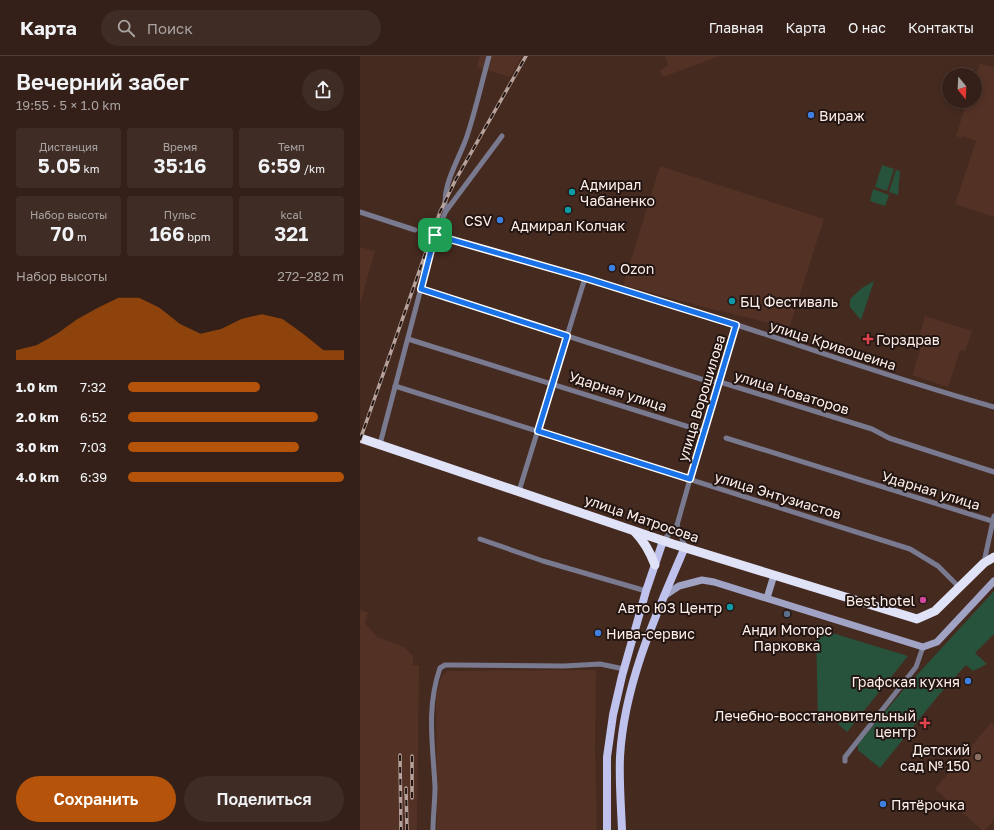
<!DOCTYPE html>
<html lang="ru">
<head>
<meta charset="utf-8">
<style>
  :root { --surface:#342018; --page:#3f2d25; --text:#f1f3f6; --muted:#a9a3a2; --line:#4e3e37; --accent:#b45309 }
  body { margin:0; font-family:"Golos Text",sans-serif; background:var(--page); color:var(--text); height:100vh; display:flex; flex-direction:column; font-size:15px; white-space:nowrap }
  * { box-sizing:border-box; margin:0 }
  p { font-size:13px; color:var(--muted) }
  .icon { flex:none; width:22px; height:22px; fill:none; stroke:currentColor; stroke-width:2; stroke-linecap:round; stroke-linejoin:round }
  .map { position:relative; flex:1; overflow:hidden }
  .panel { display:flex; flex-direction:column; background:var(--surface); width:360px }
  .panel>* { flex:none }
  .needle { width:26px; rotate:162deg }
  .fabs { position:absolute; left:582px; top:12px; display:grid; gap:8px }
  .fabs a { display:grid; place-items:center; width:40px; height:40px; border-radius:50%; background:var(--surface); box-shadow:0 2px 6px #0003,0 0 0 1px var(--line); font-size:20px }
  .pin { position:absolute; display:grid; place-items:center; width:34px; height:34px; color:#fff; margin:-17px; border-radius:8px; box-shadow:0 2px 6px #0006 }
  .round { display:grid; place-items:center; flex:none; width:42px; height:42px; border-radius:21px; background:var(--page) }
  .summary { display:flex; align-items:center; justify-content:space-between; height:68px; padding:0 16px }
  h1 { font-size:22px; font-weight:600; line-height:30px }
  .stats { display:grid; grid-template-columns:repeat(3,1fr); gap:6px; height:68px; padding:4px 16px }
  .stats div { display:grid; align-content:center; border-radius:4px; background:var(--page); text-align:center }
  .stats b { font-size:20px; font-weight:600 }
  .stats small { font-size:11px; font-weight:400 }
  .stats p { font-size:11px }
  .chart { height:112px; padding:8px 16px }
  .chart p { display:flex; justify-content:space-between }
  .chart svg { width:100%; height:72px; margin-top:4px; fill:var(--accent); opacity:.7 }
  .action { display:flex; gap:8px; margin-top:auto; padding:8px 16px }
  .action a { flex:1; height:46px; border-radius:24px; background:var(--accent); color:#fff; font-size:16px; font-weight:600; line-height:46px; text-align:center }
  .action a+a { background:var(--page); color:var(--text) }
  ul { padding:0 16px; list-style:none; font-size:13px }
  li { display:grid; grid-template-columns:64px 48px 1fr; align-items:center; height:30px }
  li i { height:10px; border-radius:5px; background:var(--accent) }
  header { display:flex; align-items:center; gap:24px; box-sizing:border-box; height:56px; padding:0 20px; background:var(--surface); border-bottom:1px solid var(--line) }
  header strong { font-size:19px }
  nav { display:flex; gap:22px; margin-inline-start:auto; font-size:14px }
  .search { width:280px; height:36px; background:var(--page); display:flex; align-items:center; gap:10px; box-sizing:border-box; padding:0 14px; border-radius:22px; color:var(--muted); font-size:15px }
  main { display:flex; flex:1; min-height:0 }
  .map>svg:first-child { display:block }
  .built { fill:#533125 }
  .green { fill:#27523c }
  .lines { fill:none; stroke-linecap:round; stroke-linejoin:round }
  .street { stroke:#797a90; stroke-width:5 }
  .secondary { stroke:#a1a3c5; stroke-width:7 }
  .primary { stroke:#c0c2ee; stroke-width:8 }
  .highway { stroke:#e0e2f7; stroke-width:9 }
  .rail-casing { stroke:#b6a29b; stroke-width:3.5 }
  .rail { stroke:#231612; stroke-width:2; stroke-dasharray:6; stroke-linecap:butt }
  .route-casing { stroke:#fff; stroke-width:8 }
  .route { stroke:#1a73e8; stroke-width:5 }
  .shop-dot { fill:#3f7fe0; stroke:#231612; stroke-width:1.5 }
  .culture-dot { fill:#0f9aa8; stroke:#231612; stroke-width:1.5 }
  .health-dot { fill:#e0444e; stroke:#231612; stroke-width:1.5 }
  .hotel-dot { fill:#d1479c; stroke:#231612; stroke-width:1.5 }
  .service-dot { fill:#5c6f8a; stroke:#231612; stroke-width:1.5 }
  .education-dot { fill:#8d6e63; stroke:#231612; stroke-width:1.5 }
  .labels { text-anchor:middle; dominant-baseline:central; stroke-width:4; stroke-linejoin:round; paint-order:stroke }
  .poi-label { font-size:14px; fill:#fff0eb; stroke:#231612; text-anchor:start }
  .street-label { font-size:14px; fill:#fff0eb; stroke:#231612 }
</style>
</head>
<body>
<header>
<strong>Карта</strong>
<div class="search"><svg class="icon" aria-label="search" viewBox="0 0 24 24"><circle cx="10" cy="10" r="6"/><path d="M15 15l6 6"/></svg>Поиск</div>
<nav><a>Главная</a><a>Карта</a><a>О нас</a><a>Контакты</a></nav>
</header>
<main>
<section class="panel">
<div class="summary"><div><h1>Вечерний забег</h1><p>19:55 · 5 × 1.0 km</p></div><a class="round"><svg class="icon" aria-label="share" viewBox="0 0 24 24"><path d="M12 15V3M7 8l5-5 5 5M5 13v7h14v-7"/></svg></a></div>
<div class="stats">
<div><p>Дистанция</p><b>5.05<small> km</small></b></div>
<div><p>Время</p><b>35:16</b></div>
<div><p>Темп</p><b>6:59<small> /km</small></b></div>
</div>
<div class="stats">
<div><p>Набор высоты</p><b>70<small> m</small></b></div>
<div><p>Пульс</p><b>166<small> bpm</small></b></div>
<div><p>kcal</p><b>321</b></div>
</div>
<div class="chart"><p><span>Набор высоты</span>272–282 m</p>
<svg viewBox="0 0 160 44" preserveAspectRatio="none"><path d="M0 44V38L10 35L20 28L30 19L40 12L50 6L60 6L70 12L80 22L90 28L100 25L110 19L120 16L130 19L140 28L150 38L160 38V44z"/></svg>
</div>
<ul>
<li><b>1.0 km</b>7:32<i style="width:61%"></i></li>
<li><b>2.0 km</b>6:52<i style="width:88%"></i></li>
<li><b>3.0 km</b>7:03<i style="width:79%"></i></li>
<li><b>4.0 km</b>6:39<i style="width:100%"></i></li>
</ul>
<div class="action"><a>Сохранить</a><a>Поделиться</a></div>
</section>
<div class="map">
<svg width="634" height="774" viewBox="0 0 634 774">
  <rect width="100%" height="100%" fill="#452a20"/>
  <!-- built -->
  <g class="built">
    <path d="M120,0h42l-12,21 -33,-10z"/>
    <path d="M305,0h55l-57,21 -3,-6 8,-6z"/>
    <path d="M620,8l14,3v150l-39,-13 21,-63 -14,-5 -1,2 -5,-2 11,-35h8v-24z"/>
    <path d="M300,110l164,53 -35,110 -32,-9 -57,-14 -77,-21z"/>
    <path d="M0,191l15,4 -15,53z"/>
    <path d="M565,260l47,15 -7,20 -5,-1 -12,37 -36,-12 8,-25 -6,-2 2,-6 -5,-2 1,-4 7,2z"/>
    <path d="M0,554l8,2 -3,11 12,14 27,10 9,9v9h6l-2,165h-57z"/>
    <path d="M236,614l-1,78 2,82h-160l-1,-133 5,-19 6,-7z"/>
    <path d="M631,667l3,3v94l-9,10h-3l-47,-41z"/>
  </g>
  <!-- green -->
  <g class="green">
    <path d="M522,109l12,4 -7,22 -12,-4z"/>
    <path d="M536,114l4,1 -2,24 -9,-3z"/>
    <path d="M513,133l16,6 -4,11 -15,-5z"/>
    <path d="M514,225l-13,39 -11,-13v-8l12,-11z"/>
    <path d="M634,535v43l-19,19 12,11 -14,7 -7,-6 -28,31 -58,72 -22,-18v-6l46,-55z"/>
    <path d="M456,572l92,28 -61,76 -12,-11 -17,3z"/>
  </g>
  <g class="lines">
    <!-- street -->
    <g class="street">
      <path d="M86,155c-6,-25 15,-54 22,-78 8,-25 14,-51 21,-77"/>
      <path d="M0,156l55,18"/>
      <path d="M75,179c101,29 203,58 302,90 86,28 170,58 257,82"/>
      <path d="M61,233l286,92 13,1 152,47 17,9 105,34"/>
      <path d="M48,283l297,93"/>
      <path d="M35,330l515,163 28,17 22,22"/>
      <path d="M366,382l266,83"/>
      <path d="M20,388l55,-209 11,-24 56,-75"/>
      <path d="M159,435l66,-213"/>
      <path d="M317,469l8,22"/>
      <path d="M120,483l63,22 103,30"/>
      <path d="M303,485l14,-16 13,-46 46,-154"/>
      <path d="M624,506l10,-46"/>
      <path d="M485,705v-4l71,-90 7,-20"/>
      <path d="M73,774c0,-14 2,-29 2,-43 -2,-41 -9,-79 5,-119l5,-3h9l110,1 36,-2 24,5"/>
    </g>
    <!-- secondary -->
    <g class="secondary">
      <path d="M304,540l15,-10 23,-6 12,2 209,65 14,-5 57,-61"/>
      <path d="M407,542l7,-23"/>
    </g>
    <!-- primary -->
    <g class="primary">
      <path d="M247,774v-73l6,-42 9,-39 24,-85 17,-50"/>
      <path d="M262,774c-1,-24 -3,-49 -2,-73 4,-73 36,-143 65,-210"/>
    </g>
    <!-- highway -->
    <g class="highway">
      <path d="M0,382l313,106 244,75 18,-8 49,-48 10,-6"/>
      <path d="M275,476c10,10 15,20 20,33"/>
    </g>
    <defs>
      <g id="rail">
        <path d="M0,384l80,-228 15,-31 71,-125"/>
        <path d="M40,699l1,75"/>
        <path d="M52,700v42"/>
        <path d="M46,732l1,42"/>
      </g>
    </defs>
    <!-- rail casing -->
    <use href="#rail" class="rail-casing"/>
    <!-- rail -->
    <use href="#rail" class="rail"/>
  </g>
  <g class="lines">
    <defs>
      <path id="route" d="M75,179l150,43 151,47 -46,154 -152,-48 29,-95 -146,-47z"/>
    </defs>
    <!-- route casing -->
    <use href="#route" class="route-casing"/>
    <!-- route -->
    <use href="#route" class="route"/>
  </g>
  <!-- markers -->
  <g class="shop-dot">
    <circle cx="451" cy="59" r="4"/>
    <circle cx="140" cy="164" r="4"/>
    <circle cx="252" cy="212" r="4"/>
    <circle cx="238" cy="577" r="4"/>
    <circle cx="608" cy="625" r="4"/>
    <circle cx="523" cy="748" r="4"/>
  </g>
  <g class="culture-dot">
    <circle cx="212" cy="136" r="4"/>
    <circle cx="208" cy="154" r="4"/>
    <circle cx="372" cy="245" r="4"/>
    <circle cx="370" cy="551" r="4"/>
  </g>
  <g class="health-dot">
    <path d="M506 277h4v4h4v4h-4v4h-4v-4h-4v-4h4z"/>
    <path d="M563 661h4v4h4v4h-4v4h-4v-4h-4v-4h4z"/>
  </g>
  <circle class="hotel-dot" cx="563" cy="544" r="4"/>
  <circle class="service-dot" cx="427" cy="558" r="4"/>
  <circle class="education-dot" cx="618" cy="701" r="4"/>
  <g class="labels">
    <!-- poi labels -->
    <g class="poi-label">
      <text x="459" y="59">Вираж</text>
      <text x="220" y="128">Адмирал<tspan x="220" dy="16">Чабаненко</tspan></text>
      <text x="132" y="164" text-anchor="end">CSV</text>
      <text x="208" y="169" text-anchor="middle">Адмирал Колчак</text>
      <text x="260" y="212">Ozon</text>
      <text x="380" y="245">БЦ Фестиваль</text>
      <text x="516" y="283">Горздрав</text>
      <text x="555" y="544" text-anchor="end">Best hotel</text>
      <text x="362" y="551" text-anchor="end">Авто ЮЗ Центр</text>
      <text x="427" y="573" text-anchor="middle">Анди Моторс<tspan x="427" dy="16">Парковка</tspan></text>
      <text x="246" y="577">Нива-сервис</text>
      <text x="600" y="625" text-anchor="end">Графская кухня</text>
      <text x="556" y="659" text-anchor="end">Лечебно-восстановительный<tspan x="556" dy="16">центр</tspan></text>
      <text x="610" y="693" text-anchor="end">Детский<tspan x="610" dy="16">сад № 150</tspan></text>
      <text x="531" y="748">Пятёрочка</text>
    </g>
    <!-- street labels -->
    <g class="street-label">
      <text transform="translate(473 289) rotate(18)">улица Кривошеина</text>
      <text transform="translate(258 335) rotate(18)">Ударная улица</text>
      <text transform="translate(432 336) rotate(17)">улица Новаторов</text>
      <text transform="translate(341 342) rotate(-73)">улица Ворошилова</text>
      <text transform="translate(571 434) rotate(17)">Ударная улица</text>
      <text transform="translate(418 439) rotate(17)">улица Энтузиастов</text>
      <text transform="translate(282 462) rotate(19)">улица Матросова</text>
    </g>
  </g>
</svg>
<div class="fabs">
<a><svg class="needle" viewBox="-14 -14 28 28"><path d="M0-13l5 13h-10z" fill="#e53935"/><path d="M0 13l5-13h-10z" fill="#a9a3a2"/></svg></a>
</div>
<div class="pin" style="left:75px;top:179px;background:#1e9e55"><svg class="icon" aria-label="arrive" viewBox="0 0 24 24"><path d="M6 21V4h12l-3 4 3 4H6"/></svg></div>
</div>
</main>
</body>
</html>
